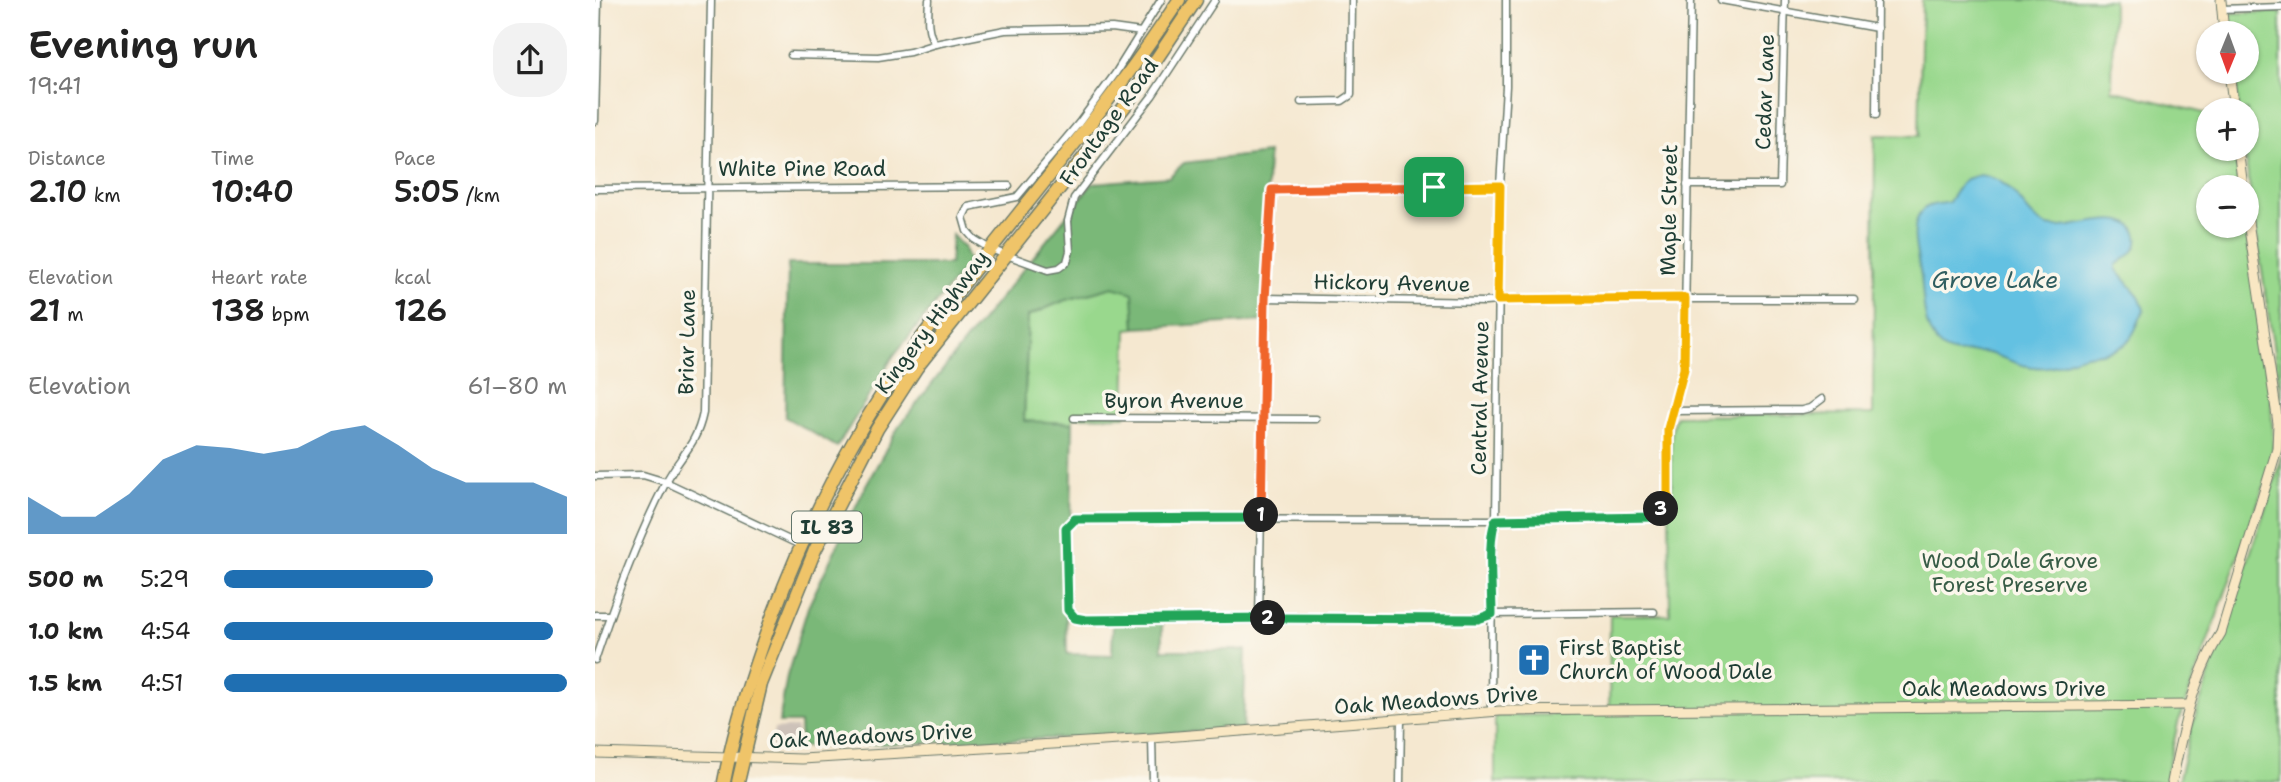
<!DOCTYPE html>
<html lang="en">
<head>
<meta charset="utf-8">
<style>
  :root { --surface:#fff; --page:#f2f2f2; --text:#222; --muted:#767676; --accent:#1f6fb2 }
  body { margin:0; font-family:"Shantell Sans",sans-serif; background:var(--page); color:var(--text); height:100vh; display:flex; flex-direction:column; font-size:26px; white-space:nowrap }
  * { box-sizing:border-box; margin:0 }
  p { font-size:23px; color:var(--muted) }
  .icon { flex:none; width:38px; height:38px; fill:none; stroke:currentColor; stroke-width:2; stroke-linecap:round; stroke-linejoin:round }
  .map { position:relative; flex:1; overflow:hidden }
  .sheet { display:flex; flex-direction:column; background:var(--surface); width:595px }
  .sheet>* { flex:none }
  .needle { width:46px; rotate:181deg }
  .fabs { position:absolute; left:1601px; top:21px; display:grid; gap:14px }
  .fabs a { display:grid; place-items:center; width:63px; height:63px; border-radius:50%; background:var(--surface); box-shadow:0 2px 5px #0004; font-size:35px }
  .pin { position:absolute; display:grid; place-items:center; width:60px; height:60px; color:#fff; margin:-30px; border-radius:14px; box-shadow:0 4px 10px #0006 }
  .km { position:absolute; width:35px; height:35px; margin:-18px; border-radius:50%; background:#222; color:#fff; font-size:19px; line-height:35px; text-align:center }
  .round { display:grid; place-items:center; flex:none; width:74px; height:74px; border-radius:28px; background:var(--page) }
  .summary { display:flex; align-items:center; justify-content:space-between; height:119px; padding:0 28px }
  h1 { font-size:38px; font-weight:600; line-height:52px }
  .stats { display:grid; grid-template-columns:repeat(3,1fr); gap:10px; height:119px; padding:7px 28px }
  .stats div { display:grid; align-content:center }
  .stats b { font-size:30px; font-weight:600 }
  .stats small { font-size:19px; font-weight:400 }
  .stats p { font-size:19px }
  .chart { height:196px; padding:14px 28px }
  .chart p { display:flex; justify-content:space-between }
  .chart svg { width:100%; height:126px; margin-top:7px; fill:var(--accent); opacity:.7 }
  ul { padding:0 28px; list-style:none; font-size:23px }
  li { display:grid; grid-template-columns:112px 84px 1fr; align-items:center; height:52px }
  li i { height:18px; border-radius:9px; background:var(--accent) }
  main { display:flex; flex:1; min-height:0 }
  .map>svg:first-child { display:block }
  .industrial { fill:#cdc2b9 }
  .green { fill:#99d88d; stroke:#5c8a60; stroke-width:2 }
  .forest { fill:#7ab878; stroke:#4c7a56; stroke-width:2 }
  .water { fill:#64c1e2; stroke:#427f8b; stroke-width:2 }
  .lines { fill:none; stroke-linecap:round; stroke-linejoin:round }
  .street-casing { stroke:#6a796b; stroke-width:9 }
  .secondary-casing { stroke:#6a796b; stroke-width:11 }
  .highway-casing { stroke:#6a796b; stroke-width:15 }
  .street { stroke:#fff; stroke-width:6 }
  .secondary { stroke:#f9e7c3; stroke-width:9 }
  .highway { stroke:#efc469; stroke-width:12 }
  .split-1-casing { stroke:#fff; stroke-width:14 }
  .split-2-casing { stroke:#fff; stroke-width:14 }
  .split-3-casing { stroke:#fff; stroke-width:14 }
  .split-4-casing { stroke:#fff; stroke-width:14 }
  .split-1 { stroke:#f0652b; stroke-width:9 }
  .split-2 { stroke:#22a559; stroke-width:9 }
  .split-3 { stroke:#22a559; stroke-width:9 }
  .split-4 { stroke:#f5b400; stroke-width:9 }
  .labels { text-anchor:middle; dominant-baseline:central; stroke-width:7; stroke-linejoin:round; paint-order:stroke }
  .shield { fill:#fbf7ec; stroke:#61756b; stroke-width:2 }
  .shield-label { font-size:19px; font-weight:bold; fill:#1f3d34 }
  .street-label { font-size:21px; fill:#1f3d34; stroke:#fbf7ec }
  .park-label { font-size:21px; fill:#375c46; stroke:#fbf7ec }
  .poi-label { font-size:21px; fill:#1f3d34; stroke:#fbf7ec; text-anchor:start }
  .water-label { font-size:23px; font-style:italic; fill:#305e60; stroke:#fbf7ec }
</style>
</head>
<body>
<main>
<section class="sheet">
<div class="summary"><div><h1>Evening run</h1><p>19:41</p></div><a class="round"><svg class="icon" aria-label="share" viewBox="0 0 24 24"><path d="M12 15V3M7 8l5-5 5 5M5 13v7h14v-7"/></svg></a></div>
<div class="stats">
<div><p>Distance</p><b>2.10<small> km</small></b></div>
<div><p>Time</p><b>10:40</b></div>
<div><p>Pace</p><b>5:05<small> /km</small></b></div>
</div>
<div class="stats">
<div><p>Elevation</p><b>21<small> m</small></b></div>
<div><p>Heart rate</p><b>138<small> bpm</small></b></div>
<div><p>kcal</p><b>126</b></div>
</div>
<div class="chart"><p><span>Elevation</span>61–80 m</p>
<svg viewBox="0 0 160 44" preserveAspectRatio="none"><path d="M0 44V31L10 38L20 38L30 30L40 18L50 13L60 14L70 16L80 14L90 8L100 6L110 13L120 21L130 26L140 26L150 26L160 31V44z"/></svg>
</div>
<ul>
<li><b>500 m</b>5:29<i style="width:61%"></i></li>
<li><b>1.0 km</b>4:54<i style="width:96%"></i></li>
<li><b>1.5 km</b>4:51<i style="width:100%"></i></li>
</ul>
</section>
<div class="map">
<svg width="1686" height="782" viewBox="0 0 1686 782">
  <rect width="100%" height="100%" fill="#fbf7ec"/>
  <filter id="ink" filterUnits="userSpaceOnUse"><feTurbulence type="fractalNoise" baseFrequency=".0143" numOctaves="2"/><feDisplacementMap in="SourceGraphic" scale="14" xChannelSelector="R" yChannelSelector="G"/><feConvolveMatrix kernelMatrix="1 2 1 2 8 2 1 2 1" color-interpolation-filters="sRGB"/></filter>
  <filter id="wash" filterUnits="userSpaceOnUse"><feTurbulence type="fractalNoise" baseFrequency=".00686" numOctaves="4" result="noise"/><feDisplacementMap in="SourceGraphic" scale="28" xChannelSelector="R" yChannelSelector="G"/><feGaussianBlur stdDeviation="1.57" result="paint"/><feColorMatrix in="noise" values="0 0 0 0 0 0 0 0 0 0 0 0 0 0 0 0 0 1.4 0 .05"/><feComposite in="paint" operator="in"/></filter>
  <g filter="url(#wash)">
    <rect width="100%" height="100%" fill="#f5e8d0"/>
    <!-- industrial -->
    <path class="industrial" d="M202,727l1,22 -27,1 3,-21z"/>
    <!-- green -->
    <g class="green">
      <path d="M1327,0h191l-1,90 96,24 1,35h26l5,38h-31v39h37l25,171 2,48 -2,15 -7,26 -86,237 -13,59h-670v-66l114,-2 1,-99h60l-1,-109c8,-29 -4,-62 7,-90l197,-2 2,-279 44,1z"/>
      <path d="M1686,12v387l-37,-250h3v-39h-8l-4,-38h12v-39h-17v-19l4,-1z"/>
      <path d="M518,287l20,5 2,36 -8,1 -2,87 -52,1v6l-49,-1 4,-106 35,-15z"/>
      <path d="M1686,455v327h-103l13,-53 84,-249z"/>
    </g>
    <!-- forest -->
    <g class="forest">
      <path d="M673,153l-5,168 -128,7 -2,-35 -20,-6 -50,14 -35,15 -4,105 49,2 -2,98 -7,7 3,126 45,1 1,-33h49v28h84l-3,79 -150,8 -292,10 -1,-24h-21l8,-47 21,-69 58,-122 32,-57 64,-83 131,-162 76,-6 15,-14z"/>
      <path d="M357,235l12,13 5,14 -75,93 -57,92 -52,-30 3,-153h162z"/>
    </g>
    <!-- water -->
    <path class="water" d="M1385,175c39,5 41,41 68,51 20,7 83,-23 89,10 3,14 -11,22 -21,29v4l23,27 5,14c-6,12 -10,28 -22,36 -10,7 -25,7 -36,9 -18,4 -33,15 -52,12 -16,-1 -30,-10 -46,-14 -16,-4 -32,5 -47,-6 -19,-15 -17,-49 -20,-71 -3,-19 -12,-45 -1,-63 6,-10 20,-8 29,-11l12,-18 5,-5z"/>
  </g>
  <g filter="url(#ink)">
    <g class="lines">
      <defs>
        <g id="street">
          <path d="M334,0c-1,15 -3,31 6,44"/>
          <path d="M566,0l-46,74 -36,49 -62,74 -49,10 -5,10 4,14 7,8 16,10 58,21 11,-2 8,-6 3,-11 -2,-30 6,-23 78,-102 63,-96"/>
          <path d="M1126,0l156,28"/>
          <path d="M1626,9l60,-2"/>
          <path d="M196,55l87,2 32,-5 25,-8 70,-14 107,-2 29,4"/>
          <path d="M706,102l41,-1 9,-6 1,-95"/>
          <path d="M1281,115l1,-115"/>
          <path d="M0,121l3,-121"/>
          <path d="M1092,185h93l5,-185"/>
          <path d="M0,189l414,-3"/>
          <path d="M670,298l220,4 36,-3h333"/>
          <path d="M1077,411l130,-1 8,-2 12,-9"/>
          <path d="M479,418l242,1"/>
          <path d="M0,476l48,-1 23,7 134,63"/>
          <path d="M1059,612l-162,2 -14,5 -392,1 -11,-2 -7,-8 -2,-82 9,-9 421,1 157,-3 15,-15v-73l16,-60 7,-369"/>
          <path d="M0,615h15"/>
          <path d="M664,618l6,-320 7,-108 228,-4"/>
          <path d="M0,660c20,-60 41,-119 70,-176 14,-28 31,-37 38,-71l8,-413"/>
          <path d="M896,711l1,-164 1,-22 3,-5 4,-334 6,-100v-86"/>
          <path d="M557,738l1,44"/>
          <path d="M805,782l1,-62"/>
        </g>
        <g id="secondary">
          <path d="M1626,0l3,33"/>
          <path d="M1634,72l5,38"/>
          <path d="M1643,149l5,38"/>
          <path d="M0,753l207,6 350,-21 348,-27 689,-6"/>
          <path d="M1577,782c10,-50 21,-105 49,-149l56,-184 1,-26 -31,-208"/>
        </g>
        <g id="highway">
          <path d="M129,782c11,-58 29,-112 49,-167 34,-90 75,-174 131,-253 89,-123 192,-235 275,-362"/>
          <path d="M143,782l23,-98 54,-134 62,-121 40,-62 208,-261 71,-106"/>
        </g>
      </defs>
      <!-- street casing -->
      <use href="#street" class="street-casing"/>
      <!-- secondary casing -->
      <use href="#secondary" class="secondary-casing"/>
      <!-- highway casing -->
      <use href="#highway" class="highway-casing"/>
      <!-- street -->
      <use href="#street" class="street"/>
      <!-- secondary -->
      <use href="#secondary" class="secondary"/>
      <!-- highway -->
      <use href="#highway" class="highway"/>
    </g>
  </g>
  <g class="lines" filter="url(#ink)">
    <defs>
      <path id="split-1" d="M666,515l4,-216 7,-109 162,-3"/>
      <path id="split-2" d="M666,515v3l-186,1 -9,9 2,82 7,8 11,2 182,-2"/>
      <path id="split-3" d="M673,618l210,1 14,-5c0,-22 -5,-77 4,-94l157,-3 8,-8"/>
      <path id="split-4" d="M839,187l66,-1 -2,114 187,-2 -1,71 -16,60v73l-7,7"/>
    </defs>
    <!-- split-1 casing -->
    <use href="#split-1" class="split-1-casing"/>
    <!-- split-2 casing -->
    <use href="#split-2" class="split-2-casing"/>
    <!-- split-3 casing -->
    <use href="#split-3" class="split-3-casing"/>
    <!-- split-4 casing -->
    <use href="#split-4" class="split-4-casing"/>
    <!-- split-1 -->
    <use href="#split-1" class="split-1"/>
    <!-- split-2 -->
    <use href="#split-2" class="split-2"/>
    <!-- split-3 -->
    <use href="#split-3" class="split-3"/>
    <!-- split-4 -->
    <use href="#split-4" class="split-4"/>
  </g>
  <!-- icons -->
  <defs>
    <symbol id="church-square" viewBox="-11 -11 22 22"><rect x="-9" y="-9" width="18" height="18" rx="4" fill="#1f6fb2" stroke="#fbf7ec"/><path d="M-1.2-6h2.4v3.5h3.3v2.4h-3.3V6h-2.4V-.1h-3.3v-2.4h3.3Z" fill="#fff"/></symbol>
  </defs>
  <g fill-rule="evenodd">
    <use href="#church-square" x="920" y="641" width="38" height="38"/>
  </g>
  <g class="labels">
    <!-- shield labels -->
    <rect class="shield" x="197" y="511.5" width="70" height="31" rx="5"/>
    <g class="shield-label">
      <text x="232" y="527">IL 83</text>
    </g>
    <!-- street labels -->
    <g class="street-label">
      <text transform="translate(1170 92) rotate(-88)">Cedar Lane</text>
      <text transform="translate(514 122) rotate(-54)">Frontage Road</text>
      <text x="207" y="169">White Pine Road</text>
      <text transform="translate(1074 210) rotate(-89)">Maple Street</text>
      <text transform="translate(797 283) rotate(1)">Hickory Avenue</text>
      <text transform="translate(337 322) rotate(-53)">Kingery Highway</text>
      <text transform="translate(92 342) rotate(-89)">Briar Lane</text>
      <text transform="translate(885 398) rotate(-89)">Central Avenue</text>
      <text x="579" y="401">Byron Avenue</text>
      <text x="1409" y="689">Oak Meadows Drive</text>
      <text transform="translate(841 700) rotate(-4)">Oak Meadows Drive</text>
      <text transform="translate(276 736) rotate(-3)">Oak Meadows Drive</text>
    </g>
    <!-- park labels -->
    <g class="park-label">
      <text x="1415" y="561">Wood Dale Grove<tspan x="1415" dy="24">Forest Preserve</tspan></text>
    </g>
    <!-- poi labels -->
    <g class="poi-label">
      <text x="964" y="648">First Baptist<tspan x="964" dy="24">Church of Wood Dale</tspan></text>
    </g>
    <!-- water labels -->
    <g class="water-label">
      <text x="1400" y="280">Grove Lake</text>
    </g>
  </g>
</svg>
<div class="fabs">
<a><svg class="needle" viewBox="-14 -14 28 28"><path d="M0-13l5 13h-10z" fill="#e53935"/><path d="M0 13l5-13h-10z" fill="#767676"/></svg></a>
<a>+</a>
<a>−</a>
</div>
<div class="pin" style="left:839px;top:187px;background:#1e9e55"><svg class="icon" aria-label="arrive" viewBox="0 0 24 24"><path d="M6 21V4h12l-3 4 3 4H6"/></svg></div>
<b class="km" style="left:666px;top:515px">1</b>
<b class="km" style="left:673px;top:618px">2</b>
<b class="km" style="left:1066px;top:509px">3</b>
</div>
</main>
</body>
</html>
